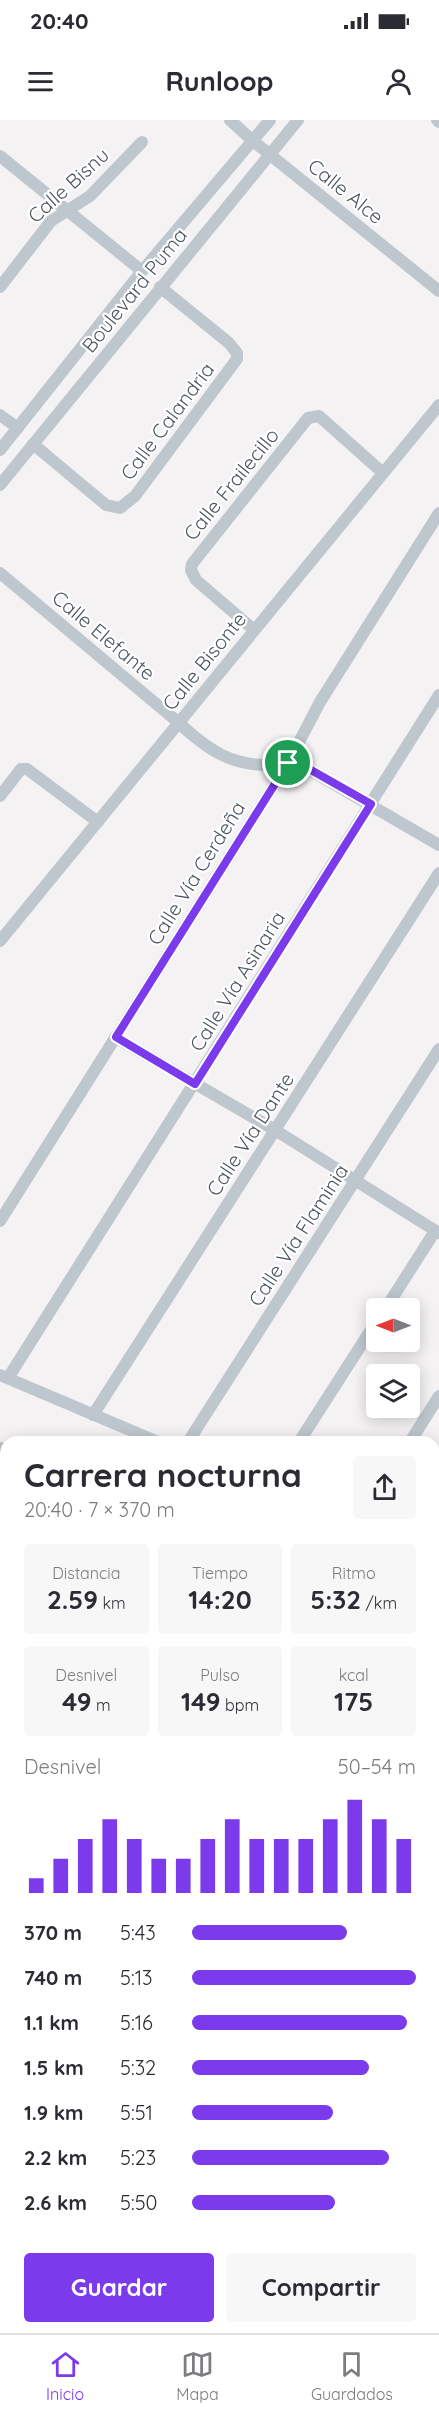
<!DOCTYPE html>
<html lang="es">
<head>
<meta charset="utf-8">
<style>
  :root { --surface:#fff; --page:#f7f7f7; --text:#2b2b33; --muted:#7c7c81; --line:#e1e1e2; --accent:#7c3aed }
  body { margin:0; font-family:Quicksand,sans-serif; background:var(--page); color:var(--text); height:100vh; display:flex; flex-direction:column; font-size:22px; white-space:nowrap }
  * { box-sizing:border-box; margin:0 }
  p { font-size:20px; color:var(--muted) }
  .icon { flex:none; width:33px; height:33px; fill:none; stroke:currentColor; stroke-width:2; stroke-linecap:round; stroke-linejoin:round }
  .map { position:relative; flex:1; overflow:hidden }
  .drawer { position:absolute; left:0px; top:1316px; width:440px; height:898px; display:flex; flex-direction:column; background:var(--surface); border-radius:18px 18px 0 0; box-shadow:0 3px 15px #0003 }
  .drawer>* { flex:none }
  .needle { width:39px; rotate:270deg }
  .tools { position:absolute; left:366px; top:1178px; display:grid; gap:12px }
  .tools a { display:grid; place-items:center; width:54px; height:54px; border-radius:6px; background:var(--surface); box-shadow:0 3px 15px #0003; font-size:30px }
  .pin { position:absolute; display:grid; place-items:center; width:51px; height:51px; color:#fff; margin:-26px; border:3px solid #fff; border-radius:50%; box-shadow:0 2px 6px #0007 }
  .round { display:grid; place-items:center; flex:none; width:63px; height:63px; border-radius:6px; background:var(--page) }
  .headline { display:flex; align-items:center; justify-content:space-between; height:102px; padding:0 24px }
  h1 { font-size:33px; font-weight:700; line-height:45px }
  .stats { display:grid; grid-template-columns:repeat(3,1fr); gap:9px; height:102px; padding:6px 24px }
  .stats div { display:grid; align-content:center; border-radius:6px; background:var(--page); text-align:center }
  .stats b { font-size:26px; font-weight:700 }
  .stats small { font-size:16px; font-weight:400 }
  .stats p { font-size:16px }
  .chart { height:168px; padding:12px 24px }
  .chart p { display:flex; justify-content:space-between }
  .chart svg { width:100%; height:108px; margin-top:6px; stroke:var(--accent); stroke-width:6 }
  .cta { display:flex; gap:12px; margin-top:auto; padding:12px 24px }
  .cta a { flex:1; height:69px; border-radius:6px; background:var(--accent); color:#fff; font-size:24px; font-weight:700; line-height:69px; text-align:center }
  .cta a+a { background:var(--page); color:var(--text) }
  ul { padding:0 24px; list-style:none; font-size:20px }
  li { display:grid; grid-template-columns:96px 72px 1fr; align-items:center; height:45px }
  li i { height:15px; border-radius:8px; background:var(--accent) }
  .status { display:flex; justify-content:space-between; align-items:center; height:42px; padding:0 30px; background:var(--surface); direction:ltr }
  .status svg { height:16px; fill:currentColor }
  header { display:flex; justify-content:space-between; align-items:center; height:78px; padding:0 24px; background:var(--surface); font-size:27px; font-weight:700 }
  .dock { display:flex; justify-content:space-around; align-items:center; height:84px; border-top:2px solid var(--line); background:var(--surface); font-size:16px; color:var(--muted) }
  .dock a { display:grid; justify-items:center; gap:3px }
  .dock .selected { color:var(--accent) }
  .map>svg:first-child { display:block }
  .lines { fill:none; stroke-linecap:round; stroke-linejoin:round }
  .lane { stroke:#bfc7ce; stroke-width:6 }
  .street { stroke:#bfc7ce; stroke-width:12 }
  .secondary { stroke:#c1cbd4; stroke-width:18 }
  .route-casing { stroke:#fff; stroke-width:12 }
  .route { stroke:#7c3aed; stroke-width:8 }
  .labels { text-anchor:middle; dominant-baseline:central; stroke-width:4.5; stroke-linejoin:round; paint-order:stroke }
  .street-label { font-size:20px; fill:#4b565f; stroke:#fff }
</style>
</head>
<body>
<div class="status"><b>20:40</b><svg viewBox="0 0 49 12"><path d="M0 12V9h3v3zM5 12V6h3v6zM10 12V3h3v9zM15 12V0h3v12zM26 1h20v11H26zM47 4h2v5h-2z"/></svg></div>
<header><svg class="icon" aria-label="menu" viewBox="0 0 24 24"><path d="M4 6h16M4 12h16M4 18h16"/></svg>Runloop<svg class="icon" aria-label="person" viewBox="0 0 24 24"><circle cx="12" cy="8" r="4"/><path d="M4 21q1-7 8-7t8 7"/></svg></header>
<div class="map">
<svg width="439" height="2213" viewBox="0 0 439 2213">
  <rect width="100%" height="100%" fill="#f4f2f2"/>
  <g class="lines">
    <!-- lane -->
    <g class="lane">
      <path d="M434,1557l5,-1"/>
      <path d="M0,1672l6,-11"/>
      <path d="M0,1713l6,5"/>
      <path d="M434,1856l5,1"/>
      <path d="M434,1963l5,-1"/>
    </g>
    <!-- street -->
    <g class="street">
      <path d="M230,0l23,21 186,150"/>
      <path d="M437,0l2,2"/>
      <path d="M0,36l142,115"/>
      <path d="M0,167l51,-66 39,-25 52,-54"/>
      <path d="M0,295l18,13"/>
      <path d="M33,324l73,61 14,3 15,-12 102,-137v-6l-8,-10 -69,-56"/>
      <path d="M0,330l142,-179 128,-151"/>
      <path d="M0,365l298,-365"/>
      <path d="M0,453l179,150c29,27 52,43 93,42 11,0 19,-1 29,0l138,80"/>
      <path d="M254,510l-58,-50 -5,-10 1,-6 116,-146 11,-2 64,57"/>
      <path d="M0,676l21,-27h6l71,53"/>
      <path d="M0,821l439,-536"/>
      <path d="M115,917l160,93 164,103"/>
      <path d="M0,1101l288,-458 32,-61 119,-189"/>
      <path d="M386,1188l49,-77"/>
      <path d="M0,1255l158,67"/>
      <path d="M8,1258l431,-683"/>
      <path d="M93,1295l346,-542"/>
      <path d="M188,1322l251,-393"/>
      <path d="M299,1322l77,-120"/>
      <path d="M410,1322l29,-46"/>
      <path d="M0,1328l6,7"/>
      <path d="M0,1425l6,-8"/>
      <path d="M434,1440l5,2"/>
      <path d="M117,2208l1,5"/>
      <path d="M215,2208v5"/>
      <path d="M312,2208v5"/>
    </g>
    <!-- secondary -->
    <g class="secondary">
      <path d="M0,2005h6"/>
      <path d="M434,2008h5"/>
      <path d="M0,2037h6"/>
      <path d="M434,2041h5"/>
      <path d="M0,2069h6"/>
      <path d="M434,2071h5"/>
      <path d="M8,2208v5"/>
      <path d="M426,2208v5"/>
    </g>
  </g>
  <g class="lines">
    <defs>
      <path id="route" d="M288,643l23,7 60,34 -176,280 -79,-47z"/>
    </defs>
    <!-- route casing -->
    <use href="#route" class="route-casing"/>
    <!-- route -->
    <use href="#route" class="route"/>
  </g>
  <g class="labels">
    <!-- street labels -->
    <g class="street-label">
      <text transform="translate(68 65) rotate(-42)">Calle Bisnu</text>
      <text transform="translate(346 71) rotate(39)">Calle Alce</text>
      <text transform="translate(134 170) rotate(-51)">Boulevard Puma</text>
      <text transform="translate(167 301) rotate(-53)">Calle Calandria</text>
      <text transform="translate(231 364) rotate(-51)">Calle Frailecillo</text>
      <text transform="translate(104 515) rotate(40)">Calle Elefante</text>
      <text transform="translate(204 541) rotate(-51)">Calle Bisonte</text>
      <text transform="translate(196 753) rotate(-58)">Calle Vía Cerdeña</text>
      <text transform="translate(237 861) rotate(-58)">Calle Vía Asinaria</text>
      <text transform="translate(250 1014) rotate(-57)">Calle Vía Dante</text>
      <text transform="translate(298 1115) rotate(-57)">Calle Vía Flaminia</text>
    </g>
  </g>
</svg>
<div class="tools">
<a><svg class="needle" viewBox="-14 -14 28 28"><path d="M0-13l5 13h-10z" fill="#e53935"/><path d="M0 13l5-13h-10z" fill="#7c7c81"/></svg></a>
<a><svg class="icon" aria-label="layers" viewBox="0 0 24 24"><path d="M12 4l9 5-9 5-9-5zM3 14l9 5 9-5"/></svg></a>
</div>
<div class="pin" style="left:288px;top:643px;background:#1e9e55"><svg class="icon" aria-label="arrive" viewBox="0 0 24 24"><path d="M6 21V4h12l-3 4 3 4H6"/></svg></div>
<section class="drawer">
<div class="headline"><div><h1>Carrera nocturna</h1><p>20:40 · 7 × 370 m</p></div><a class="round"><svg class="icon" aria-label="share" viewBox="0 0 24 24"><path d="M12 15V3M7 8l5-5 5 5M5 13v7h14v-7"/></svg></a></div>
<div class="stats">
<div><p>Distancia</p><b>2.59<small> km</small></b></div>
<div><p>Tiempo</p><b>14:20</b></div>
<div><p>Ritmo</p><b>5:32<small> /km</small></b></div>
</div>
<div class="stats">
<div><p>Desnivel</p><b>49<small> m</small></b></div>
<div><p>Pulso</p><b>149<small> bpm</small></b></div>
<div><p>kcal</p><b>175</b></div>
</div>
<div class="chart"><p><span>Desnivel</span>50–54 m</p>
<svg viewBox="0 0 160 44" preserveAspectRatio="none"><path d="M5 44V38M15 44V30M25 44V22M35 44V14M45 44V22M55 44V30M65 44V30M75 44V22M85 44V14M95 44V22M105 44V22M115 44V22M125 44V14M135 44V6M145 44V14M155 44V22"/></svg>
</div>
<ul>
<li><b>370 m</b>5:43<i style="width:69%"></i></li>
<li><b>740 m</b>5:13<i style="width:100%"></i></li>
<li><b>1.1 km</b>5:16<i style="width:96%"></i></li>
<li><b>1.5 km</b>5:32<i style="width:79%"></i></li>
<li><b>1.9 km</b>5:51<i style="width:63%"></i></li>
<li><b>2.2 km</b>5:23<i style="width:88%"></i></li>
<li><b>2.6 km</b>5:50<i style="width:64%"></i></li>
</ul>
<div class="cta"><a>Guardar</a><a>Compartir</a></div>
</section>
</div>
<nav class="dock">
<a class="selected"><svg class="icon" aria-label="home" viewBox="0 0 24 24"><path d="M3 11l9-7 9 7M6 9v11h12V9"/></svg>Inicio</a>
<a><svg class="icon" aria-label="map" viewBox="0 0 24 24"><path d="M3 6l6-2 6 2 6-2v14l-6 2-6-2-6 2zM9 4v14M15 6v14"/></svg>Mapa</a>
<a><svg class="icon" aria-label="saved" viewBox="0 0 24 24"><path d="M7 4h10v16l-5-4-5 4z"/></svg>Guardados</a>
</nav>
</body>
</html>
